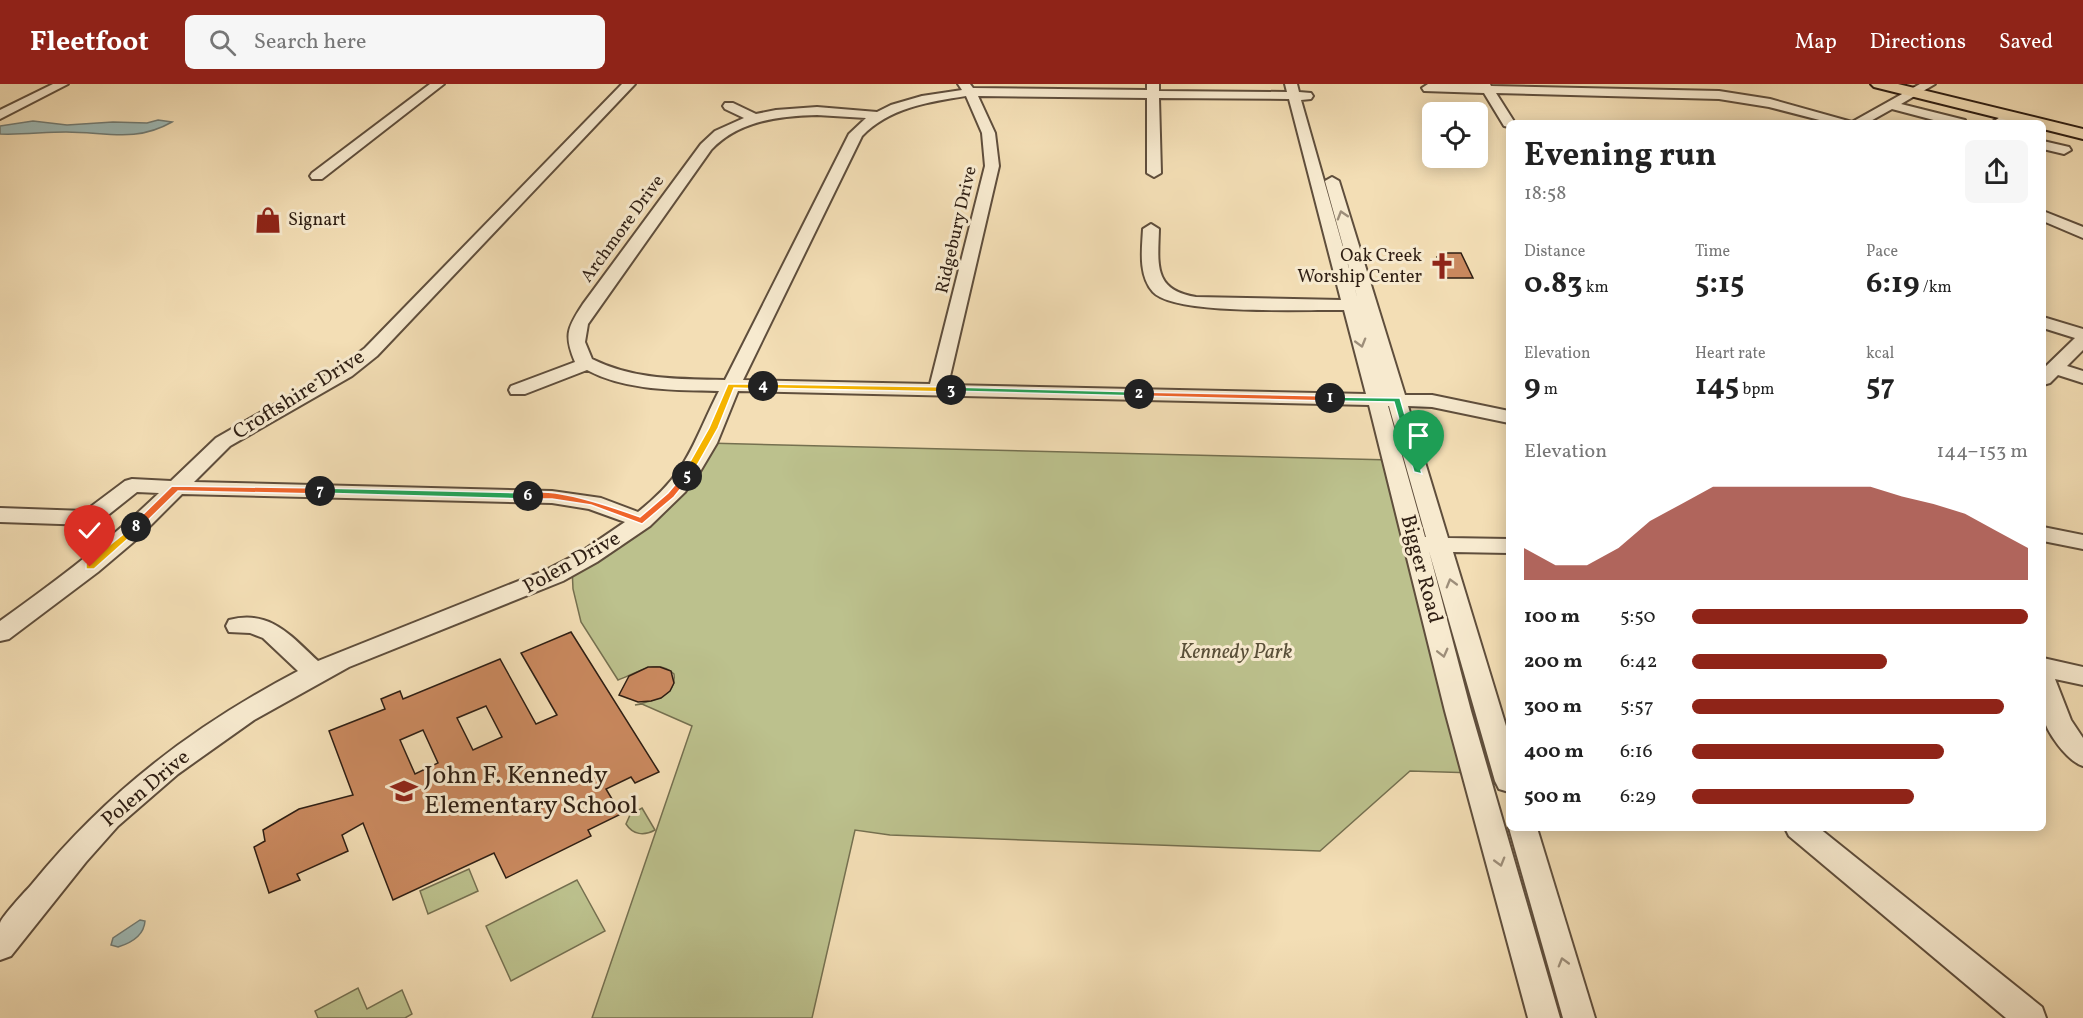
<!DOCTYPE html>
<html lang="en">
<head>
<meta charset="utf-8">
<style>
  :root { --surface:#fff; --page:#f6f6f6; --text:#222; --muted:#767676; --accent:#8f2418 }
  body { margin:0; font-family:Vollkorn,serif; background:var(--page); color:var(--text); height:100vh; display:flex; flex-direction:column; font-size:22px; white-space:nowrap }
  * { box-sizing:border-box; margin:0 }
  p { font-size:20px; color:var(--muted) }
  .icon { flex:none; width:33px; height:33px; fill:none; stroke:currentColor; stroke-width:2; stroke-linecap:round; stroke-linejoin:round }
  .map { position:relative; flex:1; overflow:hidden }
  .side { position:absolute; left:1506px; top:36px; width:540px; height:711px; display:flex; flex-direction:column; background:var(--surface); border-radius:9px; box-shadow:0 3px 15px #0003 }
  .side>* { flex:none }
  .tools { position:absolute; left:1422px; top:18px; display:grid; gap:12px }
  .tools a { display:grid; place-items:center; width:66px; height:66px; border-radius:9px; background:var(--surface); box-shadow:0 3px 15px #0003; font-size:30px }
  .pin { position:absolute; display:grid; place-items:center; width:51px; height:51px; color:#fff; margin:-62px -26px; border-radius:50% 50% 50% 0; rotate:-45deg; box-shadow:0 0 6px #0007 }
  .pin .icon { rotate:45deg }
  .km { position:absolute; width:30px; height:30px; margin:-15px; border-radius:50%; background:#222; color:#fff; font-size:16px; line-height:30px; text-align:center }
  .round { display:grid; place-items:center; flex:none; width:63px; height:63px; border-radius:9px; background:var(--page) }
  .overview { display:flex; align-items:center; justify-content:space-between; height:102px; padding:0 18px }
  h1 { font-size:33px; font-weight:700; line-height:45px }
  .stats { display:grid; grid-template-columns:repeat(3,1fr); gap:9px; height:102px; padding:6px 18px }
  .stats div { display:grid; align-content:center }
  .stats b { font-size:30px; font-weight:700 }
  .stats small { font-size:16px; font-weight:400 }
  .stats p { font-size:16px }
  .chart { height:168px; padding:12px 18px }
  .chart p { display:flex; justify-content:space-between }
  .chart svg { width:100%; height:108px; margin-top:6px; fill:var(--accent); opacity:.7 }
  ul { padding:0 18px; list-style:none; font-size:20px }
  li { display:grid; grid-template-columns:96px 72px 1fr; align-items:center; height:45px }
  li i { height:15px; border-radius:8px; background:var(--accent) }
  header { display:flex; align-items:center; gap:36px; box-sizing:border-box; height:84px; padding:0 30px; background:var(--accent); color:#fff }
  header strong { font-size:28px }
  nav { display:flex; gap:33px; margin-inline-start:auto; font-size:21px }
  .search { width:420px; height:54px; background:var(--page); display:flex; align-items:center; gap:15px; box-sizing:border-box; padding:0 21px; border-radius:9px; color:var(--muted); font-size:22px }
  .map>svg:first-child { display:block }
  .green { fill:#bcc18d; stroke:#757050; stroke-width:1.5 }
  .water { fill:#9ebab7; stroke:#717c75; stroke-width:1.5 }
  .building { fill:#ca895f; stroke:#2e1e13; stroke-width:1.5; fill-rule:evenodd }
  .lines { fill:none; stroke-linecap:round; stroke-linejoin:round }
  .minor-casing { stroke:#5f4e3c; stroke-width:4 }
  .major-casing { stroke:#2e1e13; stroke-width:4 }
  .minor { fill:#f7eacf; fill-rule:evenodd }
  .major { fill:#f3deb5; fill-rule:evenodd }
  .oneway { stroke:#9d8e7a }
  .split-1 { fill:#22a559; stroke:#fff; stroke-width:1.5 }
  .split-2 { fill:#f0652b; stroke:#fff; stroke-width:1.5 }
  .split-3 { fill:#22a559; stroke:#fff; stroke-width:1.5 }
  .split-4 { fill:#f5b400; stroke:#fff; stroke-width:1.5 }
  .split-5 { fill:#f5b400; stroke:#fff; stroke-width:1.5 }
  .split-6 { fill:#f0652b; stroke:#fff; stroke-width:1.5 }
  .split-7 { fill:#22a559; stroke:#fff; stroke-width:1.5 }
  .split-8 { fill:#f0652b; stroke:#fff; stroke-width:1.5 }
  .split-9 { fill:#f5b400; stroke:#fff; stroke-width:1.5 }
  .labels { text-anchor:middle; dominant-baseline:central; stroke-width:6; stroke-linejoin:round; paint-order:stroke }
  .far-poi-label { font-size:18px; fill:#2e1e13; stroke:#f7eacf; text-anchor:start }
  .far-street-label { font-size:18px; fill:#2e1e13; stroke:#f7eacf }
  .street-label { font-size:21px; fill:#2e1e13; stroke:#f7eacf }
  .park-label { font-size:21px; font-style:italic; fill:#594f38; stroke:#f7eacf }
  .near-poi-label { font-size:26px; fill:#2e1e13; stroke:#f7eacf; text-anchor:start }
</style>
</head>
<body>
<header>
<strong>Fleetfoot</strong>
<div class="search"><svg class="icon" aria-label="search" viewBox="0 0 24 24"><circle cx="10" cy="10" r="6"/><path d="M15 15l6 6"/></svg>Search here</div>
<nav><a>Map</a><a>Directions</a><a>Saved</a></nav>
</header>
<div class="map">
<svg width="2083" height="934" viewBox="0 0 2083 934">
  <rect width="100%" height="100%" fill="#f3deb5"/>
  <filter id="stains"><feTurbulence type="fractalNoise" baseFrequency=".00333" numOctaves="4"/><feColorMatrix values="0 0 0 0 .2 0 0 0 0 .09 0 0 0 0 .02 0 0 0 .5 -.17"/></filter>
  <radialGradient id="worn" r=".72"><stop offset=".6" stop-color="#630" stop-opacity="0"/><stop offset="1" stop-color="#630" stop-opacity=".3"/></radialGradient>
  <!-- green -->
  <g class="green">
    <path d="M706,359l686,17 83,313 -65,-2 -90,80 -430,-16 -35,-5 -43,188h-220l100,-292 -50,-22 -7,1c17,-4 42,-8 39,-31 -16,-17 -39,0 -56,6l-37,-58 -8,-33 -1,-22 48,-29z"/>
    <path d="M642,724l13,22c-11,6 -22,5 -29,-6l4,-9z"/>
    <path d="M469,785l9,22 -50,23 -8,-23z"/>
    <path d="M577,796l28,51 -94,50 -25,-55z"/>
    <path d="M358,904l9,21 35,-19 10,24 -7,4h-87l-3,-7z"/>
  </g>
  <!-- water -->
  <g class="water">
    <path d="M158,36l14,2c-37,21 -66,10 -106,10 -22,0 -44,3 -66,2v-8l33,-5 34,4 46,-3 34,1z"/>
    <path d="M140,836l5,1c-1,15 -14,22 -27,26l-7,-2 2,-7z"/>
  </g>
  <!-- building -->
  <g class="building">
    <path d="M1442,169h19l12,25h-28l-8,-21h4z"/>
    <path d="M571,548l88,140 -24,11 -4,-6 -25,12 15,25 -33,16 3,6 -85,42 -12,-25 -101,47 -30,-77 -21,12 6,16 -51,23 3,6 -31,13 -15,-46 11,-6 -2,-11 36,-21 54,-14 -24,-64 56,-22 -4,-10 19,-8 3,8 97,-40 36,65 21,-9 -36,-62zM486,622l16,31 -29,13 -16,-32zM423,646l15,33 -23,11 -15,-34z"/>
    <path d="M648,583h12l11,4 3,12 -4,8 -9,7 -10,3 -13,1 -19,-7 10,-19z"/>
  </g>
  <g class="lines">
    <defs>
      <g id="minor">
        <path d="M53,0h15l-68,35v-9z"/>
        <path d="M430,0h14l-122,95h-10l-2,-3 2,-3z"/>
        <path d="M622,0h13l-258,272 -25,20 -122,70 -36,36 358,9 49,7 37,14c51,-40 54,-68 81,-121 -45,-1 -92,0 -132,-21l-62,24h-14l-2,-4 2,-4 64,-24c-11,-26 -8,-34 8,-58l118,-160 14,-13 29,-13 -19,-9 -2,-3 2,-3h8l23,11 20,-4 41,-3 60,5 14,-7 31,-9 40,-6 -4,-6h12l3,4 174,2v-6h12v7l128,1 -2,-8h12l2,8 12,1 2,3 -2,3 -10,1 57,200 -33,-119 7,-4 7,4 66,214h27l77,16v12l-77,-16 -24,-1 40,132 61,1v14l-56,-1 56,184v56l-10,-3 -4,-8 -66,-230 42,160 89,307h-32l-83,-307 -76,-306 -631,-14 -21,52 -16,27 -16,22 -35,34 -53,36 -34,19 -214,86 -95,53 -76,54 -60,52 -32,36 -75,94 -11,4c0,-10 0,-27 0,-37 3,-8 25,-31 32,-39 75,-92 160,-157 266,-213l-35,-33 -13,-5 -21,-1 -3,-6 3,-6c41,-11 62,16 89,41l228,-91 35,-18 44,-30 -36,-13 -37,-6 -370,-9 -45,45 -39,33 -89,67 -9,2v-20c56,-40 109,-80 159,-128l-22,-1 -39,31 -8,2 -90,-3v-14l85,3 40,-30 7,-2 39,2 45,-43 122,-70 27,-20zM966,12l16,37 3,33 -55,218 -187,-4 119,-244c27,-28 66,-34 104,-40zM978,12l169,2v75l7,4 7,-4 -2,-75 130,1 52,201 -145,-3c-43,-7 -38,-32 -37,-68l-8,-5 -8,5c-1,20 -5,46 10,63 22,24 154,17 191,18l22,84 -418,-9 51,-219 -4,-33zM817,31l49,3 -17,16 -124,246c-48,-1 -90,0 -133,-21l-7,-17 3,-18 123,-174c27,-29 67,-34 106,-35zM1388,322h1l37,131h-1z"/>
        <path d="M1428,0h62l1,2 228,5 51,8 82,23 68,-38h15l-34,20 64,16 1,3h-21l-53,-14 -25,14h-36l-62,-16 -50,-8 -223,-6 19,30h-6v4l-5,-1 -20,-33 -60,-2 -2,-3z"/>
        <path d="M2008,28l6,4 -8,7h-15z"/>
        <path d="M2043,57l26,6 2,3 -7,4 -21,-5z"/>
        <path d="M2043,127l40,16v11l-40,-17z"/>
        <path d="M2043,233l40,12v21l-16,16 16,5v12l-25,-8 -8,8 -7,2v-16l32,-31 -32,-10z"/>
        <path d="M2043,443l40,8v14l-40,-8z"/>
        <path d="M2043,574l40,9v18l-28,-6 16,41 12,18v28c-16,-5 -37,-34 -40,-50 -4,-18 0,-40 0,-58z"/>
        <path d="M1509,744h28l58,190h-32z"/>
        <path d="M1785,744h34l223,179 4,11h-40l-217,-182z"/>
      </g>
      <path id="major" d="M1871,0h27l185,45v10l-40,-10v-6h-24l-145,-36z"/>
    </defs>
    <!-- minor casing -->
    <use href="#minor" class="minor-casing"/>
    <!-- major casing -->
    <use href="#major" class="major-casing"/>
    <!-- minor -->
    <use href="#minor" class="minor"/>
    <!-- major -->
    <use href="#major" class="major"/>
  </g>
  <!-- one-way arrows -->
  <defs><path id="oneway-chevron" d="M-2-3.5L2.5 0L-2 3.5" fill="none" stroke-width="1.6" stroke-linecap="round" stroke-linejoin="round" transform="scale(1.5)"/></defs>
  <g class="oneway">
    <use href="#oneway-chevron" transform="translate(1342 131) rotate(-107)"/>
    <use href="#oneway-chevron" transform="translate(1361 259) rotate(74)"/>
    <use href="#oneway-chevron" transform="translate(1451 499) rotate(-106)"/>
    <use href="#oneway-chevron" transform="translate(1443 569) rotate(76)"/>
    <use href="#oneway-chevron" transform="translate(1500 778) rotate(74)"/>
    <use href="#oneway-chevron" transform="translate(1563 878) rotate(-106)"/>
  </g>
  <!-- split-1 -->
  <path class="split-1" d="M1327,313l73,1 22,76 -8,-2 -20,-70 -64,-1 -4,-3z"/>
  <!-- split-2 -->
  <path class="split-2" d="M1137,308l193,4 4,2 -4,3 -191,-5h-2z"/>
  <!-- split-3 -->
  <path class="split-3" d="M951,303l188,5 5,2 -5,2 -191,-5 -1,-1z"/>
  <!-- split-4 -->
  <path class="split-4" d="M763,300l188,3 4,3 -4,2 -191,-4 -1,-2z"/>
  <!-- split-5 -->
  <path class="split-5" d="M728,300h35l4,2 -4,3 -29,-1 -16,40 -27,48 -7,2 -2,-2 27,-48z"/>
  <!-- split-6 -->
  <path class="split-6" d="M684,390l7,2 -17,21 -32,27 -51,-19 -39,-6h-24l-4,-3c20,-14 94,13 116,21l28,-24z"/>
  <!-- split-7 -->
  <path class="split-7" d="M320,404l208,5 5,3 -5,3 -211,-6v-4z"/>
  <!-- split-8 -->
  <path class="split-8" d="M172,402l148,2 5,3 -5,3 -142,-3 -39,38h-7v-4z"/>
  <!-- split-9 -->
  <path class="split-9" d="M136,440l4,3 -1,2 -45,40h-8v-5z"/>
  <!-- icons -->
  <defs>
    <symbol id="shop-bare" viewBox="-9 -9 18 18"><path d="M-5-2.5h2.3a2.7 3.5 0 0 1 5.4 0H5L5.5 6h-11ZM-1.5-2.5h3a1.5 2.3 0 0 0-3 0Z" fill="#8f2418" stroke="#f7eacf" stroke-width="2.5" paint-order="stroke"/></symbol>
    <symbol id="church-bare" viewBox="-9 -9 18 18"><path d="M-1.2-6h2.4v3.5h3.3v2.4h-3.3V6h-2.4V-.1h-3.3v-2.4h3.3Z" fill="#8f2418" stroke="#f7eacf" stroke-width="2.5" paint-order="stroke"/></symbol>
    <symbol id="school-bare" viewBox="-9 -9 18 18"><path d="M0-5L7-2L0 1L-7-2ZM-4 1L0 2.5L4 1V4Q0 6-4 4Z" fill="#8f2418" stroke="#f7eacf" stroke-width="2.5" paint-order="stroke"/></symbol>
  </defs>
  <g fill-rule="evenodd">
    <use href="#shop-bare" x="249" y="117" width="38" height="38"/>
    <use href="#church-bare" x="1423" y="163" width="38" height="38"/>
    <use href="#school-bare" x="385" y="688" width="38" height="38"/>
  </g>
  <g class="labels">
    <!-- far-poi labels -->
    <g class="far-poi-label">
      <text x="288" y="136">Signart</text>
      <text x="1422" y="172" text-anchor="end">Oak Creek<tspan x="1422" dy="21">Worship Center</tspan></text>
    </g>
    <!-- far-street labels -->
    <g class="far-street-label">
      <text transform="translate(623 145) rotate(-54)">Archmore Drive</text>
      <text transform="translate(957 146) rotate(-77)">Ridgebury Drive</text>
    </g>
    <!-- street labels -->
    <g class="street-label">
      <text transform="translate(299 311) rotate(-32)">Croftshire Drive</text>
      <text transform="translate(572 479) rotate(-29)">Polen Drive</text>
      <text transform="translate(1421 485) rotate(75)">Bigger Road</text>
      <text transform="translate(146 705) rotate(-40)">Polen Drive</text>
    </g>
    <!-- park labels -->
    <g class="park-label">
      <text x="1236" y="568">Kennedy Park</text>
    </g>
    <!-- near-poi labels -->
    <g class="near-poi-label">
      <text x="424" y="692">John F. Kennedy<tspan x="424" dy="30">Elementary School</tspan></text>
    </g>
  </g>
  <rect width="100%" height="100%" filter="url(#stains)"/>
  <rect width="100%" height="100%" fill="url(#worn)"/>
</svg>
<div class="tools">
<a><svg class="icon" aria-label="locate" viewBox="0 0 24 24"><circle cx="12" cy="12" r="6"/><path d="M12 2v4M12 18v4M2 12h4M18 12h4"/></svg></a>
</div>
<div class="pin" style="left:1419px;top:388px;background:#1e9e55"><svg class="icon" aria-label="arrive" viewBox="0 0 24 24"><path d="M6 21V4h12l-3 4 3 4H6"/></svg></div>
<div class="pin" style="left:90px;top:483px;background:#d93025"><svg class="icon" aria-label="check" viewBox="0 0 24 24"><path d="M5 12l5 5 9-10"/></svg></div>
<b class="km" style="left:1330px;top:314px">1</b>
<b class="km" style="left:1139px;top:310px">2</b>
<b class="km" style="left:951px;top:306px">3</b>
<b class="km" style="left:763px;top:302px">4</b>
<b class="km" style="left:687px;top:392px">5</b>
<b class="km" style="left:528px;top:412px">6</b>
<b class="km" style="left:320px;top:407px">7</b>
<b class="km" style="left:136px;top:443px">8</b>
<section class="side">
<div class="overview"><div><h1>Evening run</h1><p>18:58</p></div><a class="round"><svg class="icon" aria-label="share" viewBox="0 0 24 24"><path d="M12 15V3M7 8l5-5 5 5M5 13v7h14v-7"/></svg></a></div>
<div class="stats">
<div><p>Distance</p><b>0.83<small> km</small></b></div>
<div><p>Time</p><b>5:15</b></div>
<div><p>Pace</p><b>6:19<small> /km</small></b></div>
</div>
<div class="stats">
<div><p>Elevation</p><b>9<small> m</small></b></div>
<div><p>Heart rate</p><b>145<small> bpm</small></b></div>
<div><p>kcal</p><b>57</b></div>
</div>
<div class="chart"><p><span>Elevation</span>144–153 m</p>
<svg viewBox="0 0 160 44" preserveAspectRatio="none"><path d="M0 44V31L10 38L20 38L30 31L40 20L50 13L60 6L70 6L80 6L90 6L100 6L110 6L120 10L130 13L140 17L150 24L160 31V44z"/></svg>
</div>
<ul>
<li><b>100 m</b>5:50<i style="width:100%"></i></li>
<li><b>200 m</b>6:42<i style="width:58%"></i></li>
<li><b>300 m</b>5:57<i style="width:93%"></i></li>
<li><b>400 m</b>6:16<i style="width:75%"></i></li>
<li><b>500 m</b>6:29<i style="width:66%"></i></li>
</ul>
</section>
</div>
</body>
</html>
